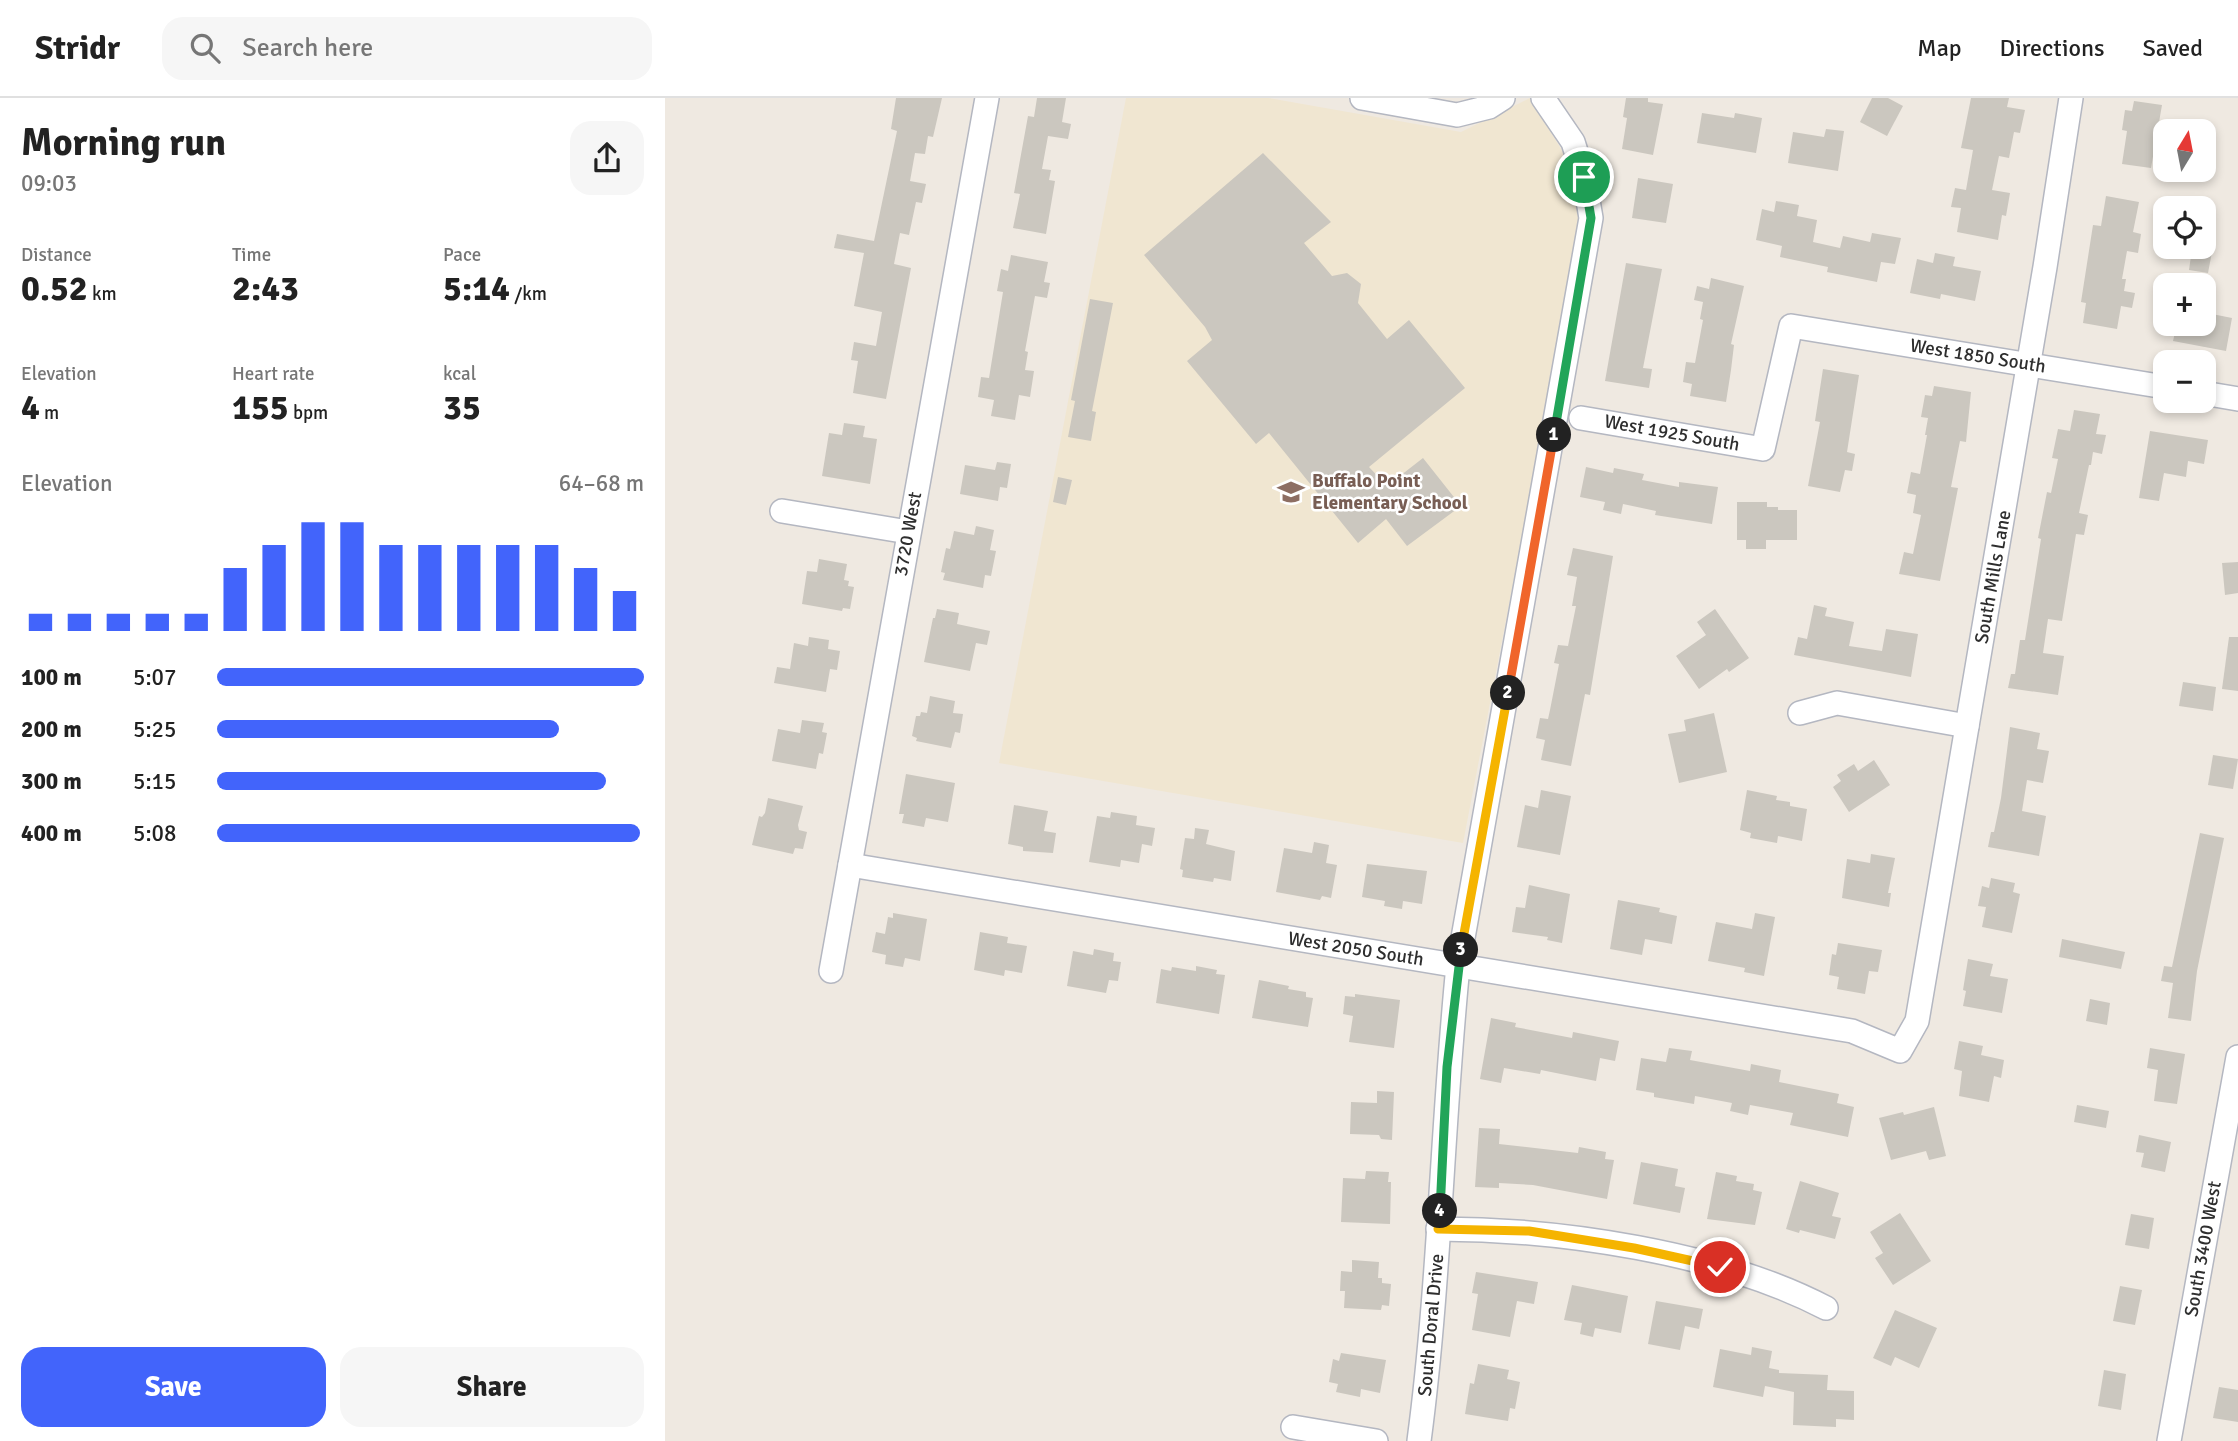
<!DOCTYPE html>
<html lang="en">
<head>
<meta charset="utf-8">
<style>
  :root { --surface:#fff; --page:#f6f6f6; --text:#222; --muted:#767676; --line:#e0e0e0; --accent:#4264fb }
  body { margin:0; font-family:Signika,sans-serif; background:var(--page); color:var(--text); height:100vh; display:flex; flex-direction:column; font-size:26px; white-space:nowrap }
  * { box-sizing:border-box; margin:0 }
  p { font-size:23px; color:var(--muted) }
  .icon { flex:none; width:38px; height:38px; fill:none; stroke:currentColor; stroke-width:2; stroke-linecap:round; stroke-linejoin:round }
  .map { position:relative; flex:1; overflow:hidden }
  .panel { display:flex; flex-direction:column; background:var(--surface); width:665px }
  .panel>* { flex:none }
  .needle { width:46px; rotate:10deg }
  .tools { position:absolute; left:1488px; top:21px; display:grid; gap:14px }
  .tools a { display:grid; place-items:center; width:63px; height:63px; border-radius:14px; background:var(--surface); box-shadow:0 4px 10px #0003; font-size:35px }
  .pin { position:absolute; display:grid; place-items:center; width:60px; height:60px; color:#fff; margin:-30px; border:4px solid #fff; border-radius:50%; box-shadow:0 2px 7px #0007 }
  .km { position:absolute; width:35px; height:35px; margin:-18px; border-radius:50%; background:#222; color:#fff; font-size:19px; line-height:35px; text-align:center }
  .round { display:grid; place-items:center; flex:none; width:74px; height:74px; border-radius:21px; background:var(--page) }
  .head { display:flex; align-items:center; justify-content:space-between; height:119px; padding:0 21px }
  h1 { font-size:38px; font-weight:800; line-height:52px }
  .figures { display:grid; grid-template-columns:repeat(3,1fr); gap:10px; height:119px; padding:7px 21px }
  .figures div { display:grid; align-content:center }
  .figures b { font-size:35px; font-weight:800 }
  .figures small { font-size:19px; font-weight:400 }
  .figures p { font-size:19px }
  .chart { height:196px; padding:14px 21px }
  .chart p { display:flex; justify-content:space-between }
  .chart svg { width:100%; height:126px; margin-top:7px; stroke:var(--accent); stroke-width:6 }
  .action { display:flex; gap:14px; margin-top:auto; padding:14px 21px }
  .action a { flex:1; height:80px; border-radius:21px; background:var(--accent); color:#fff; font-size:28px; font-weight:800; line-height:80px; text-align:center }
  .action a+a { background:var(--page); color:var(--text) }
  ul { padding:0 21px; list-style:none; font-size:23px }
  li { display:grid; grid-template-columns:112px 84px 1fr; align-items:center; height:52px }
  li i { height:18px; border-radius:9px; background:var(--accent) }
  header { display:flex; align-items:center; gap:42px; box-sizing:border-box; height:98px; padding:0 35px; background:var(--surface); border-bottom:2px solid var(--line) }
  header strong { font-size:33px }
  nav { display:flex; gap:38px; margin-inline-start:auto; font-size:24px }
  .search { width:490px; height:63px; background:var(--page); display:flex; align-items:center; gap:18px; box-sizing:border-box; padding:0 24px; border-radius:21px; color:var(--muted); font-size:26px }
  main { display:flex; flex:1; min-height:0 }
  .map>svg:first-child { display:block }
  .education { fill:#f0e6d1 }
  .building { fill:#cbc7bf }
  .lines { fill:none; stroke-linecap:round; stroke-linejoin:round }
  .minor-casing { stroke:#b4b7c1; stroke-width:26 }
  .minor { stroke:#fff; stroke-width:23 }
  .split-1-casing { stroke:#fff; stroke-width:14 }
  .split-2-casing { stroke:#fff; stroke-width:14 }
  .split-3-casing { stroke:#fff; stroke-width:14 }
  .split-4-casing { stroke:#fff; stroke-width:14 }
  .split-5-casing { stroke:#fff; stroke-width:14 }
  .split-1 { stroke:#22a559; stroke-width:9 }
  .split-2 { stroke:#f0652b; stroke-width:9 }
  .split-3 { stroke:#f5b400; stroke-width:9 }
  .split-4 { stroke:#22a559; stroke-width:9 }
  .split-5 { stroke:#f5b400; stroke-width:9 }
  .labels { text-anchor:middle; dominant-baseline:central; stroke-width:5; stroke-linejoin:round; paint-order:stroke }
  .street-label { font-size:19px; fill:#2e2e2e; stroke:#fff }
  .education-label { font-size:19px; font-weight:bold; fill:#785e54; stroke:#fff; text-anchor:start }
</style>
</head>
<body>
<header>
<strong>Stridr</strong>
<div class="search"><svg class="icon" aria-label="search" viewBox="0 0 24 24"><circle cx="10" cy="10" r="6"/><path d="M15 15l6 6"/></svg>Search here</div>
<nav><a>Map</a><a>Directions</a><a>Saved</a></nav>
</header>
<main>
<section class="panel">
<div class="head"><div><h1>Morning run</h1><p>09:03</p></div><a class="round"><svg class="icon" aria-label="share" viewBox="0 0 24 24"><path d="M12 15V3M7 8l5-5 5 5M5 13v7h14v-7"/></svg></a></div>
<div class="figures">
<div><p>Distance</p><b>0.52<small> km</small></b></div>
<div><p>Time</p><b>2:43</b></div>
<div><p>Pace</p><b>5:14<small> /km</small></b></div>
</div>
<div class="figures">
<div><p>Elevation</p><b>4<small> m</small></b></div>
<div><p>Heart rate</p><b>155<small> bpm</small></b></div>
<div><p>kcal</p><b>35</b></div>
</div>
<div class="chart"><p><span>Elevation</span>64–68 m</p>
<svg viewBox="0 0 160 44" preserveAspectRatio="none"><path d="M5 44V38M15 44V38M25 44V38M35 44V38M45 44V38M55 44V22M65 44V14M75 44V6M85 44V6M95 44V14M105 44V14M115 44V14M125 44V14M135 44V14M145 44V22M155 44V30"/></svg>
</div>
<ul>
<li><b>100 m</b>5:07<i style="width:100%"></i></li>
<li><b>200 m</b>5:25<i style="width:80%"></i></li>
<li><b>300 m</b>5:15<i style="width:91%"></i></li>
<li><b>400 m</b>5:08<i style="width:99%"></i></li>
</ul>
<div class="action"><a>Save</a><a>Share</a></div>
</section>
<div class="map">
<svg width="1573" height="1343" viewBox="0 0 1573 1343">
  <rect width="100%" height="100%" fill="#efe9e1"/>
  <!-- education -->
  <path class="education" d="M461,0h143l192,34 69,-34 39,64 14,59 -120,622 -464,-80z"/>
  <!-- building -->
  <g class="building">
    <path d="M231,0h46l-9,39 -5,-1 -3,18 -10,-1 -5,28 16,3 -4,19 -6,-1 -7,33 -9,-2 -6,31 17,4 -25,131 -33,-6 5,-32 -7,-1 3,-18 22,4 6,-34 -28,-6 10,-53 -30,-5 3,-14 37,7 23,-110 -6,-2z"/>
    <path d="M372,0h29l-4,24 9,2 -3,15 -20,-3 -6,33 9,1 -2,10 6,1 -9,53 -33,-6 7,-34 -6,-1 14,-77 6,1z"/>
    <path d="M961,0h22v4l15,2 -10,51 -31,-6 5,-31 -4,-1z"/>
    <path d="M1207,0h16l15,8 -16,30 -27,-14z"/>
    <path d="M1306,0h38l-2,9 18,3 -5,23 -6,-1 -5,26 -10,-2 -7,34 18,3 -4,23 -4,-1 -4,25 -41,-8 4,-24 -10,-1 4,-19 11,2 7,-40 -12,-2z"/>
    <path d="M1469,3l28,4 -11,63 -29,-4 5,-33 -5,-1 3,-20 7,1z"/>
    <path d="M1037,15l32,5 1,-5 27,5 -6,35 -59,-10z"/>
    <path d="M1161,31l18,2 -6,40 -50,-8 5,-31 31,5z"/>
    <path d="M598,55l68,69 -27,21 28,33 15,-3 14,11 -3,19 29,36 22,-19 56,68 -96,79 18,19 36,-28 38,48 -54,40 -21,-27 -28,24 -89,-110 -13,11 -69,-83 25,-21 -7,-13 -61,-72z"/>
    <path d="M973,80l35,6 -7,39 -34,-5z"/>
    <path d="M1441,98l33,6 -6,30 8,2 -3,19 -11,-2 -5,28h4l-2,12 11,2 -3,15 -11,-2 -4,23 -34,-6 3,-20 -5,-1 12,-77 8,1z"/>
    <path d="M1111,103l23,4 -2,11 20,4 -4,22 27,6 3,-12 27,6 2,-9 29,5 -6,26 -14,-2 -4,20 -50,-10 1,-5 -48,-10 2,-11 -26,-6 6,-31 12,3z"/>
    <path d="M1527,151l20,3 -4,21 -19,-3z"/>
    <path d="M1270,155l20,4 -2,9 28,5 -6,30 -34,-7 -1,5 -30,-6 7,-34 16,4z"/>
    <path d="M346,157l37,7 -4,20 6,1 -3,15 -12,-2 -10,55 3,1 -3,18 9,1 -4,26 -11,-2 -4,25 -24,-4 3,-16 -16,-3 3,-20 8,1 14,-86 -6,-1 4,-22 7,2z"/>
    <path d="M961,165l36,6 -19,99 9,1 -3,19 -44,-7z"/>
    <path d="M1046,180l33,8 -13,58 3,1 -3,25 -5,32 -36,-6 2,-12 -9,-2 3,-20 9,1 8,-43 -3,-1 3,-17 -9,-2 3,-14 12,3z"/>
    <path d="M425,201l23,4 -21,108 4,1 -5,29 -23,-4 7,-36 -4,-1z"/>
    <path d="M1542,215l25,5 -6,33 -53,-10 4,-17h26z"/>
    <path d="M1158,271l36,6 -12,77 8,2 -3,17 -7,-1 -5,22 -32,-6 12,-64 -5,-1z"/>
    <path d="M1269,288l37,6 -5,50 -6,-1 -9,46 7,1 -18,93 -41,-7 5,-22 9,2 8,-39 -8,-2 3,-18 -9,-2 4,-21 9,2 7,-39h-2l3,-17 -7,-1 4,-22 7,1z"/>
    <path d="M1409,312l26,4 -4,20 10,1 -4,19 -9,-2 -2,13h-2l-10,48 9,2 -4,20 -8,-1 -14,87 -14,-2 -5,34 21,3 -6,39 -50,-7 3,-14h4l5,-34h5l16,-101 -3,-1 9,-46 4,1 7,-34 -6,-1 6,-29 12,2z"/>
    <path d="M179,325l21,3 -2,11 14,2 -7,45 -48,-8 7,-43 13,2z"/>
    <path d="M1485,333l58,9 -4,24 -16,-3 -2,16 -22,-4 -5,28 -20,-3z"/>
    <path d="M332,364l14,2 -4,24 -7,-1 -2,14 -38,-7 5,-29 30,5z"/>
    <path d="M921,369l27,6 1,-5 30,6 -2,6 37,7v-5l39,5 -6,37 -57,-9 1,-4 -33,-7 -2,10 -18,-4 2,-8 -25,-5z"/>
    <path d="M393,379l14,3 -6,25 -13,-3z"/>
    <path d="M1072,404h30v5h11v3h19v30h-31v9h-20v-9h-9z"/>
    <path d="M311,428l18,4 -4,20 6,1 -5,25 -6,-1 -2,13 -40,-8 2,-7 -4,-1 5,-24 4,1 4,-18 20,4z"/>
    <path d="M908,450l40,8 -23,139 -5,-1 -14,72 -30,-6 4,-20 -9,-2 4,-20 8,1 2,-9 9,-46 -5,-1 4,-18 10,1 8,-40h-4l5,-29 -10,-2z"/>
    <path d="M154,461l28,5 -3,16 5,1 -1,5 6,1 -4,22 -7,-1 -1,3 -40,-7 5,-33 10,1z"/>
    <path d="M1573,464v31l-13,2 -3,-32z"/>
    <path d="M1149,507l13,3 -2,8 29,6 -5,24 33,5 4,-22 32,5 -7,43 -117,-22 4,-18 9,2z"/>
    <path d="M272,511l22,4 -2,11 33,7 -3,14 -11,-2 -6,28 -46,-9 9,-44h2z"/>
    <path d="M1050,511l34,49 -20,14 -2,-3 -28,20 -23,-33 30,-21 -9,-13z"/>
    <path d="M144,539l20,3 -1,9 12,2 -3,19 -7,-1 -4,23 -52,-9 3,-16 13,2 4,-26 14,3z"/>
    <path d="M1564,539h9v54l-16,-2z"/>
    <path d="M1518,584l33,5 -3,24 -34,-5z"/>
    <path d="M265,598l25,5 -2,12 10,1 -3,19 -5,-1 -4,16 -35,-7 1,-3 -5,-2 4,-20h4l1,-4 6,1z"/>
    <path d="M1049,615l13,59 -48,11 -11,-49 18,-3 -2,-11z"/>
    <path d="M137,622l22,3 -2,9 5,1 -4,21 -4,-1 -3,16 -44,-8 6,-32 22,4z"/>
    <path d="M1345,629l30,6 -3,16 12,2 -6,32 -16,-3 -5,31 24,5 -7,40 -51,-9 3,-15h3l7,-34z"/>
    <path d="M1548,657l25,4 -5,30 -25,-4z"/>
    <path d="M1209,662l16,25 -41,27 -16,-25 8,-6 -4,-6 17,-11 4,7z"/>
    <path d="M241,676l49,9 -7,39 -22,-4 -2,9 -22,-4 2,-9h-5z"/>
    <path d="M876,692l30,6 -11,59 -43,-8 8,-42 13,3z"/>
    <path d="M1082,692l30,6 -1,4 14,2v4l17,3 -5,32 -24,-5 -1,7 -27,-5 1,-5 -11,-3z"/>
    <path d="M103,700l35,8 -5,19 1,5 8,2 -4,17 -8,-1 -2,6 -41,-9 7,-29 3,1 3,-4z"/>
    <path d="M349,707l34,6 -4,20 12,2 -3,20 -30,-2v-4l-15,-3z"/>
    <path d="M446,714l26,4 -1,9 19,3 -3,18 -10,-2 -3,19 -18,-3 -1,7 -31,-5 8,-46 13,2z"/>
    <path d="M530,730l14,2 -3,14 29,7 -4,30 -17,-3 -1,4 -31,-5 1,-7 -3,-1 5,-31 9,1z"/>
    <path d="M1535,735l24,5 -27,133 -6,50 -23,-3 5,-35 -12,-2 3,-15 8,1z"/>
    <path d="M649,744l15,3 -3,18 11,2 -6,33 -9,-2 -2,4 -44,-8 8,-44 28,5z"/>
    <path d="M1206,756l24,4 -7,35h3l-2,14 -47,-9 5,-39 23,4z"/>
    <path d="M702,766l60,7 -5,33 -19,-3 -1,8 -18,-3 1,-5 -23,-4z"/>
    <path d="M1326,780l24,5 -2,9 7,2 -8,39 -30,-6 4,-20 -8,-1 4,-20 7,2z"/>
    <path d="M864,787l41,9 -8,49 -15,-3 1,-3 -36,-5 4,-25 9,1z"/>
    <path d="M953,802l42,8 -1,4 18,4 -5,28 -27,-5 -3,16 -32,-6z"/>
    <path d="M228,815l34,6 -7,42 -15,-3 -2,9 -18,-3 1,-9 -14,-3 4,-20 9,2 3,-17 5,1z"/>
    <path d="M1090,815l20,4 -11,59 -20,-4 1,-4 -37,-7 8,-39 36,7z"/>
    <path d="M315,834l28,5 -1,6 20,3 -5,27 -17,-3 -1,6 -30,-6z"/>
    <path d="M1397,841l63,13 -4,17 -62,-12z"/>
    <path d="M1173,845l44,7 -4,22 -9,-1 -4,23 -28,-5 2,-12 -10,-2 3,-21 4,1z"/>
    <path d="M429,851l20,4 -1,8 8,1 -3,19 -9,-1 -3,13 -39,-7 6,-35 20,4z"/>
    <path d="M1303,861l25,5 -3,12 18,3 -6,34 -39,-7 3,-15 -3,-1z"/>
    <path d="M531,868l21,4 -1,4 9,1 -6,39 -63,-11 5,-34 10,2 1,-4 24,4z"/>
    <path d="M594,882l30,6 -1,3 18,3v5l7,1 -5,29 -56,-9z"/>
    <path d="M690,896l45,6 -6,48 -45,-6 4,-26 -10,-2 2,-18 10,1z"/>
    <path d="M1425,901l20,4 -3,22 -21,-4z"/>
    <path d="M826,920l25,5 -1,4 57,11 1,-6 46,9 -4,20 -15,-3 -4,23 -55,-11 -1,4 -36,-6 -3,15 -21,-4z"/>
    <path d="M1294,943l24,5 -2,9 23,5 -3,18 -7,-2 -5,26 -30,-6 3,-25 -8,-2z"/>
    <path d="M1004,950l23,3 -2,9 60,11 1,-7 30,6 -2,12 60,12 -2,9 17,4 -6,30 -58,-12 3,-12 -43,-8 -2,10 -18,-4 2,-8 -37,-7 -1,8 -40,-7v-4l-18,-3 5,-32 25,4z"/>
    <path d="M1485,950l35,6 -8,50 -23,-3 4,-31 -11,-2z"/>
    <path d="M712,993l17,1 -2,48 -11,-1 -2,-4 -29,-1 1,-32 26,1z"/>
    <path d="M1412,1007l32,6 -3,17 -32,-6z"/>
    <path d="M1269,1009l12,49 -17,4 -3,-9 -35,9 -12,-42 24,-6 1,3z"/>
    <path d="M814,1030l21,1 -1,15 79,9 1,-6 27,5 -1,7 9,1 -7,39 -74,-14 -34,-2v5l-24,-1z"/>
    <path d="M1474,1037l32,7 -6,30 -24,-5 3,-14 -8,-1z"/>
    <path d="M976,1064l37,7 -3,17 10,2 -5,25 -47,-9z"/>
    <path d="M701,1073l23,1 -1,10h3l-1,42 -49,-2 2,-44 22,1z"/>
    <path d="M1051,1074l21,4 -1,5 18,3 -1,6 9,2 -7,33 -48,-6z"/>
    <path d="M1135,1083l39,12 -7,23 9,2 -6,21 -35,-9 -1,3 -13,-4z"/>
    <path d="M1235,1115l31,48 -38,24 -18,-27 8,-5 -13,-21z"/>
    <path d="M1466,1116l23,4 -5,31 -24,-4z"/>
    <path d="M687,1162l27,2 -1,16h4v5l9,1 -2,22 -7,-1 -1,5 -37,-2 1,-17h-5l1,-20 11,1z"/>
    <path d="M811,1174l62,10 -4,22 -17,-3 -7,36 -38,-7 6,-36 -6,-1z"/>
    <path d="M907,1187l56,11 -7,37 -26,-5 -2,9 -13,-3 2,-11 -18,-3z"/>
    <path d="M1455,1188l22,4 -7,35 -22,-4z"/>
    <path d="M991,1203l47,8 -4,20 -14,-3 -5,24 -32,-6z"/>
    <path d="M1230,1212l42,18 -18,40 -24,-11 -4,9 -18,-8z"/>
    <path d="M1087,1249l20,4 -3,17 10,2v3l49,2 -1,15 27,1v29l-18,-1v8l-43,-2 1,-33 -29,-6 -2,11 -50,-10 7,-38 31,6z"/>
    <path d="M676,1255l45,7 -6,33 -19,-4 -1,8 -24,-5 2,-8 -9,-2 4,-23 6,2z"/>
    <path d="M813,1266l31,6 -2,9 13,3 -5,27 -5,-1 -2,13 -43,-7 5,-31 4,1z"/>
    <path d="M1439,1272l22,4 -5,36 -23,-4z"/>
    <path d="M1554,1289l19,3v32l-25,-4z"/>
  </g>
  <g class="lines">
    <defs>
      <g id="minor">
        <path d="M697,0l95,17 32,-8 14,-9"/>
        <path d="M1538,295l35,6"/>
        <path d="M916,320l182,31 28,-123 374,61"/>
        <path d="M117,413l126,21"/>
        <path d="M1135,615l37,-10 130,23"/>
        <path d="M185,767l1002,166 48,20 17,-30 128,-754 26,-169"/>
        <path d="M166,873l156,-873"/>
        <path d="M773,1131c120,0 281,23 388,79"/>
        <path d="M628,1329l83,14"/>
        <path d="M754,1343c21,-158 23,-317 39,-475l133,-748 -7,-41 -11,-35 -30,-44"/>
        <path d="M1504,1343l69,-384"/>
      </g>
    </defs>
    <!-- minor casing -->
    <use href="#minor" class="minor-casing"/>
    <!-- minor -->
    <use href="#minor" class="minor"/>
  </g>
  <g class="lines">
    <defs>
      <path id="split-1" d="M889,337l37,-217 -7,-41"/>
      <path id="split-2" d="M843,595l46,-258"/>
      <path id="split-3" d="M796,852l47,-257"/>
      <path id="split-4" d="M775,1113l7,-144 14,-117"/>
      <path id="split-5" d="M775,1113l-2,18 91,2 105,17 86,19"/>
    </defs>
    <!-- split-1 casing -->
    <use href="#split-1" class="split-1-casing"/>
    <!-- split-2 casing -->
    <use href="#split-2" class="split-2-casing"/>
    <!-- split-3 casing -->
    <use href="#split-3" class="split-3-casing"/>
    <!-- split-4 casing -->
    <use href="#split-4" class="split-4-casing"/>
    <!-- split-5 casing -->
    <use href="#split-5" class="split-5-casing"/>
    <!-- split-1 -->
    <use href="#split-1" class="split-1"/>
    <!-- split-2 -->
    <use href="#split-2" class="split-2"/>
    <!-- split-3 -->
    <use href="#split-3" class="split-3"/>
    <!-- split-4 -->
    <use href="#split-4" class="split-4"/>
    <!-- split-5 -->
    <use href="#split-5" class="split-5"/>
  </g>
  <!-- icons -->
  <defs>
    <symbol id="school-bare" viewBox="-9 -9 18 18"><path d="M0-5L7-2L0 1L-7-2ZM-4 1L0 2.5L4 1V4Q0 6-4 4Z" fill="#8d6e63" stroke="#fff" stroke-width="2.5" paint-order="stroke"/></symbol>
  </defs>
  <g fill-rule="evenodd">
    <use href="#school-bare" x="607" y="375" width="38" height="38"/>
  </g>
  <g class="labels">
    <!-- street labels -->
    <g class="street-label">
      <text transform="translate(1313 258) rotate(9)">West 1850 South</text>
      <text transform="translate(1007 335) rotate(10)">West 1925 South</text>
      <text transform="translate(243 436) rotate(-80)">3720 West</text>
      <text transform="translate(1328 479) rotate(-80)">South Mills Lane</text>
      <text transform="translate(691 851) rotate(9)">West 2050 South</text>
      <text transform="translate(1538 1151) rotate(-80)">South 3400 West</text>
      <text transform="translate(766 1227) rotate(-85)">South Doral Drive</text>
    </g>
    <!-- education labels -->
    <g class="education-label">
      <text x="647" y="383">Buffalo Point<tspan x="647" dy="22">Elementary School</tspan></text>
    </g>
  </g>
</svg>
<div class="tools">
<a><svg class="needle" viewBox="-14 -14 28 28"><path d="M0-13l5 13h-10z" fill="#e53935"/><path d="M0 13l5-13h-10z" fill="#767676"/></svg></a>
<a><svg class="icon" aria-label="locate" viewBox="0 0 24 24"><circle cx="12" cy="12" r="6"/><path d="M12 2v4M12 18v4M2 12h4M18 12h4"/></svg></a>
<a>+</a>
<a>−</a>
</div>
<div class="pin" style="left:919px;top:79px;background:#1e9e55"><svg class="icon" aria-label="arrive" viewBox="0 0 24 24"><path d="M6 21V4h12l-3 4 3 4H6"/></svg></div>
<div class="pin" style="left:1055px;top:1169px;background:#d93025"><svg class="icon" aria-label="check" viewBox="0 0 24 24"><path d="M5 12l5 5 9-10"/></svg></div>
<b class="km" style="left:889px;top:337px">1</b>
<b class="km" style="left:843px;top:595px">2</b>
<b class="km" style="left:796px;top:852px">3</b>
<b class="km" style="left:775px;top:1113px">4</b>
</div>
</main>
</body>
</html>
